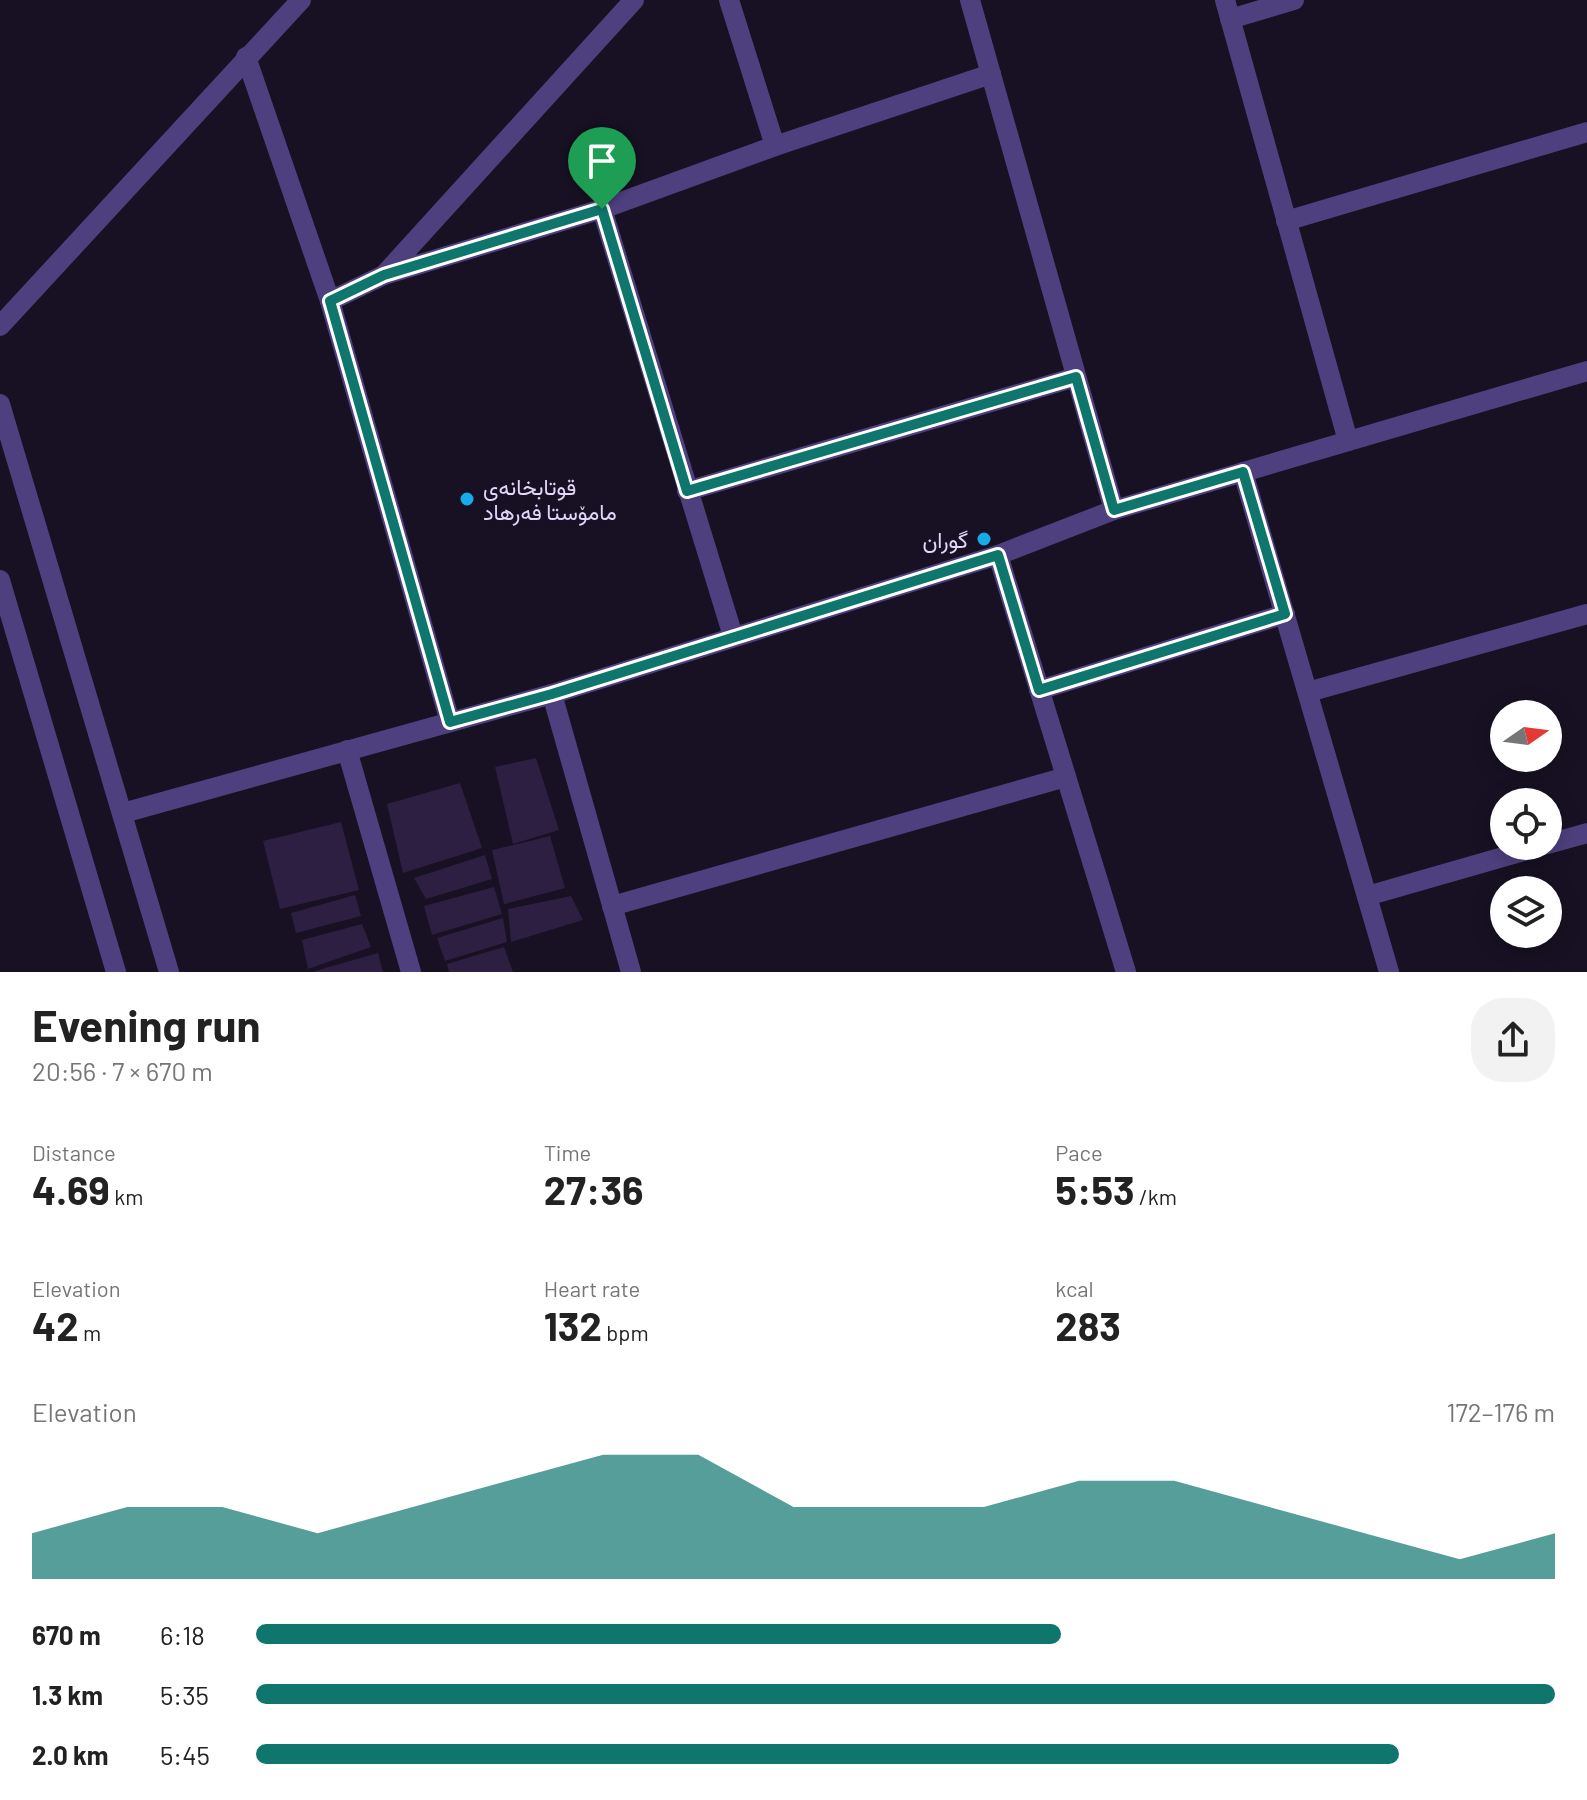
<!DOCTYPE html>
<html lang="en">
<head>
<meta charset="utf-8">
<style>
  :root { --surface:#fff; --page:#f2f2f2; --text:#222; --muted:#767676; --accent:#0f766e }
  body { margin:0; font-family:Barlow,Vazirmatn,sans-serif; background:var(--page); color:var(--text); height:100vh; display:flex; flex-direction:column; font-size:30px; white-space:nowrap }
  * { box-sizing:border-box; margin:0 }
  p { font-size:26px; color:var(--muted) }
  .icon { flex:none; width:44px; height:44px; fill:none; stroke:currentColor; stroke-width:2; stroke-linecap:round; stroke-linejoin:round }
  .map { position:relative; height:972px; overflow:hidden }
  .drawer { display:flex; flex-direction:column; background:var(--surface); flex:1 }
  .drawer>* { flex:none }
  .needle { width:52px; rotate:76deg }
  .fabs { position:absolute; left:1490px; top:700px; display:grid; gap:16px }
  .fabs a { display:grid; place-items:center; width:72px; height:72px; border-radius:50%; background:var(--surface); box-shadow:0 4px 20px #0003; font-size:40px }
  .pin { position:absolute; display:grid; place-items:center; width:68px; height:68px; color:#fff; margin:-82px -34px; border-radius:50% 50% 50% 0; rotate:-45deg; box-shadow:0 0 8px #0007 }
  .pin .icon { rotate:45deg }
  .round { display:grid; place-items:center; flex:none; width:84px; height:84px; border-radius:32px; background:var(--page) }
  .head { display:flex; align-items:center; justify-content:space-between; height:136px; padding:0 32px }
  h1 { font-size:44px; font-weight:700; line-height:60px }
  .metrics { display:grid; grid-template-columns:repeat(3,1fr); gap:12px; height:136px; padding:8px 32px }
  .metrics div { display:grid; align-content:center }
  .metrics b { font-size:40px; font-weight:700 }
  .metrics small { font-size:22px; font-weight:400 }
  .metrics p { font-size:22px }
  .chart { height:224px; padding:16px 32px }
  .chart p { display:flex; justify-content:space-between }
  .chart svg { width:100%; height:144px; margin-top:8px; fill:var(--accent); opacity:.7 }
  ul { padding:0 32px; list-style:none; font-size:26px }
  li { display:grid; grid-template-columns:128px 96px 1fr; align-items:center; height:60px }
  li i { height:20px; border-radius:10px; background:var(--accent) }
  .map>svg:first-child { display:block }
  .building { fill:#2d1f42 }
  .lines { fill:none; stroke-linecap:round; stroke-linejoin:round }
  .minor { stroke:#4e407e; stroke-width:20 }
  .route-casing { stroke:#fff; stroke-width:16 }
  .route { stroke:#0f766e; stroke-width:10 }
  .poi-dot { fill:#17ace7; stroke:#171123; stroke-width:3 }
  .labels { text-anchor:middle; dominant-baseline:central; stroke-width:7; stroke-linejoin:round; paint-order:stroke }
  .poi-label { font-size:22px; fill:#e2d7fb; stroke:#171123; text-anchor:start }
</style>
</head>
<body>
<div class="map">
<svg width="1587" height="972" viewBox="0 0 1587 972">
  <rect width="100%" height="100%" fill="#171123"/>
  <!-- building -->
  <g class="building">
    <path d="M536,758l23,72 -46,14 -18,-77z"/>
    <path d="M460,783l22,65 -79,25 -16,-69z"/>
    <path d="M341,822l18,68 -79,19 -17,-68z"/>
    <path d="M550,836l15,52 -61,16 -12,-54z"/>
    <path d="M485,855l7,24 -66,20 -12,-21z"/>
    <path d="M494,887l8,27 -70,21 -8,-29z"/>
    <path d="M355,895l6,21 -65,17 -5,-20z"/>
    <path d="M571,896l12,24 -72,22 -3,-33z"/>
    <path d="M503,918l4,24 -62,19 -8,-23z"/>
    <path d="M362,924l9,23 -63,22 -6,-29z"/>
    <path d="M504,947l9,25h-64l-2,-8z"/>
    <path d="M378,953l5,19h-68v-1z"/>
  </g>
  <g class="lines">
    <!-- minor -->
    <g class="minor">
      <path d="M729,0l46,146"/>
      <path d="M970,0l144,510"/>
      <path d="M1225,0l123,441"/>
      <path d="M1230,19l64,-19"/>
      <path d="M246,57l84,244 120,421"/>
      <path d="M602,209l131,427"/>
      <path d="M1286,221l301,-89"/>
      <path d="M384,275l250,-275"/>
      <path d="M330,301l54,-26 218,-66 173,-63 216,-72"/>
      <path d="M0,326l301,-326"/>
      <path d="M0,404l169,568"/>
      <path d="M1243,472l146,500"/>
      <path d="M687,491l389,-114"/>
      <path d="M998,555l128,417"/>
      <path d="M0,580l116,392"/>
      <path d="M1039,690l246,-76"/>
      <path d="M1308,692l279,-78"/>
      <path d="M552,694l79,278"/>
      <path d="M347,750l64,222"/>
      <path d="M123,813l429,-119 446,-139 116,-45 473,-139"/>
      <path d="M1548,844l39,-11"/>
      <path d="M1367,896l174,-50"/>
      <path d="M612,906l454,-129"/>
    </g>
  </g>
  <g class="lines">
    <defs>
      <path id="route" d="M602,209l85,282 389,-114 38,133 129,-38 42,142 -246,76 -41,-135 -446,139 -102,28 -120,-421 54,-26z"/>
    </defs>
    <!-- route casing -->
    <use href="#route" class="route-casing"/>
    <!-- route -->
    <use href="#route" class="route"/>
  </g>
  <!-- markers -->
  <g class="poi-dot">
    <circle cx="467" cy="499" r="8"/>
    <circle cx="984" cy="539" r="8"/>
  </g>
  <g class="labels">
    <!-- poi labels -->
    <g class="poi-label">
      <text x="483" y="486">قوتابخانەی<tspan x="483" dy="25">مامۆستا فەرهاد</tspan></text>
      <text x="968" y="539" text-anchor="end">گوران</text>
    </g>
  </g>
</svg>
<div class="fabs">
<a><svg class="needle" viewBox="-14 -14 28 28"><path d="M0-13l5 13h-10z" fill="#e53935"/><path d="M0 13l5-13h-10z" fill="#767676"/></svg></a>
<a><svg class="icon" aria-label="locate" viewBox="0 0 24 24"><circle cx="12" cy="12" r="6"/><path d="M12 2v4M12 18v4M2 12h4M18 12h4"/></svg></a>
<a><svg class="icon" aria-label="layers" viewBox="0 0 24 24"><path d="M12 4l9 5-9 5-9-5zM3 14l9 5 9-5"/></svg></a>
</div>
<div class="pin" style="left:602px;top:209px;background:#1e9e55"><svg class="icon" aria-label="arrive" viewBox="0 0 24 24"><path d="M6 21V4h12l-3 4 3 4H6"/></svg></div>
</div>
<section class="drawer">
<div class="head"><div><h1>Evening run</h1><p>20:56 · 7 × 670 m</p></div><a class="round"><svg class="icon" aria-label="share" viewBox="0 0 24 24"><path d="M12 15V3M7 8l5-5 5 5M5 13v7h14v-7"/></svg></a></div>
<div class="metrics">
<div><p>Distance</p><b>4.69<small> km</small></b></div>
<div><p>Time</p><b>27:36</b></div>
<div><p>Pace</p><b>5:53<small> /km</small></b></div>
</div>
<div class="metrics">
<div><p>Elevation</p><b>42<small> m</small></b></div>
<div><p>Heart rate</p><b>132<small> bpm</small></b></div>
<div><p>kcal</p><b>283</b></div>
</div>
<div class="chart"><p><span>Elevation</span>172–176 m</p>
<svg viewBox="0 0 160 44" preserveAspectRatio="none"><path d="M0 44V30L10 22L20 22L30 30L40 22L50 14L60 6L70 6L80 22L90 22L100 22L110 14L120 14L130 22L140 30L150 38L160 30V44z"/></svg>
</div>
<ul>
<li><b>670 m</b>6:18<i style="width:62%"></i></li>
<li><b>1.3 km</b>5:35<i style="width:100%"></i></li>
<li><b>2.0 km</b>5:45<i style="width:88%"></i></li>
</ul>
</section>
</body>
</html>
